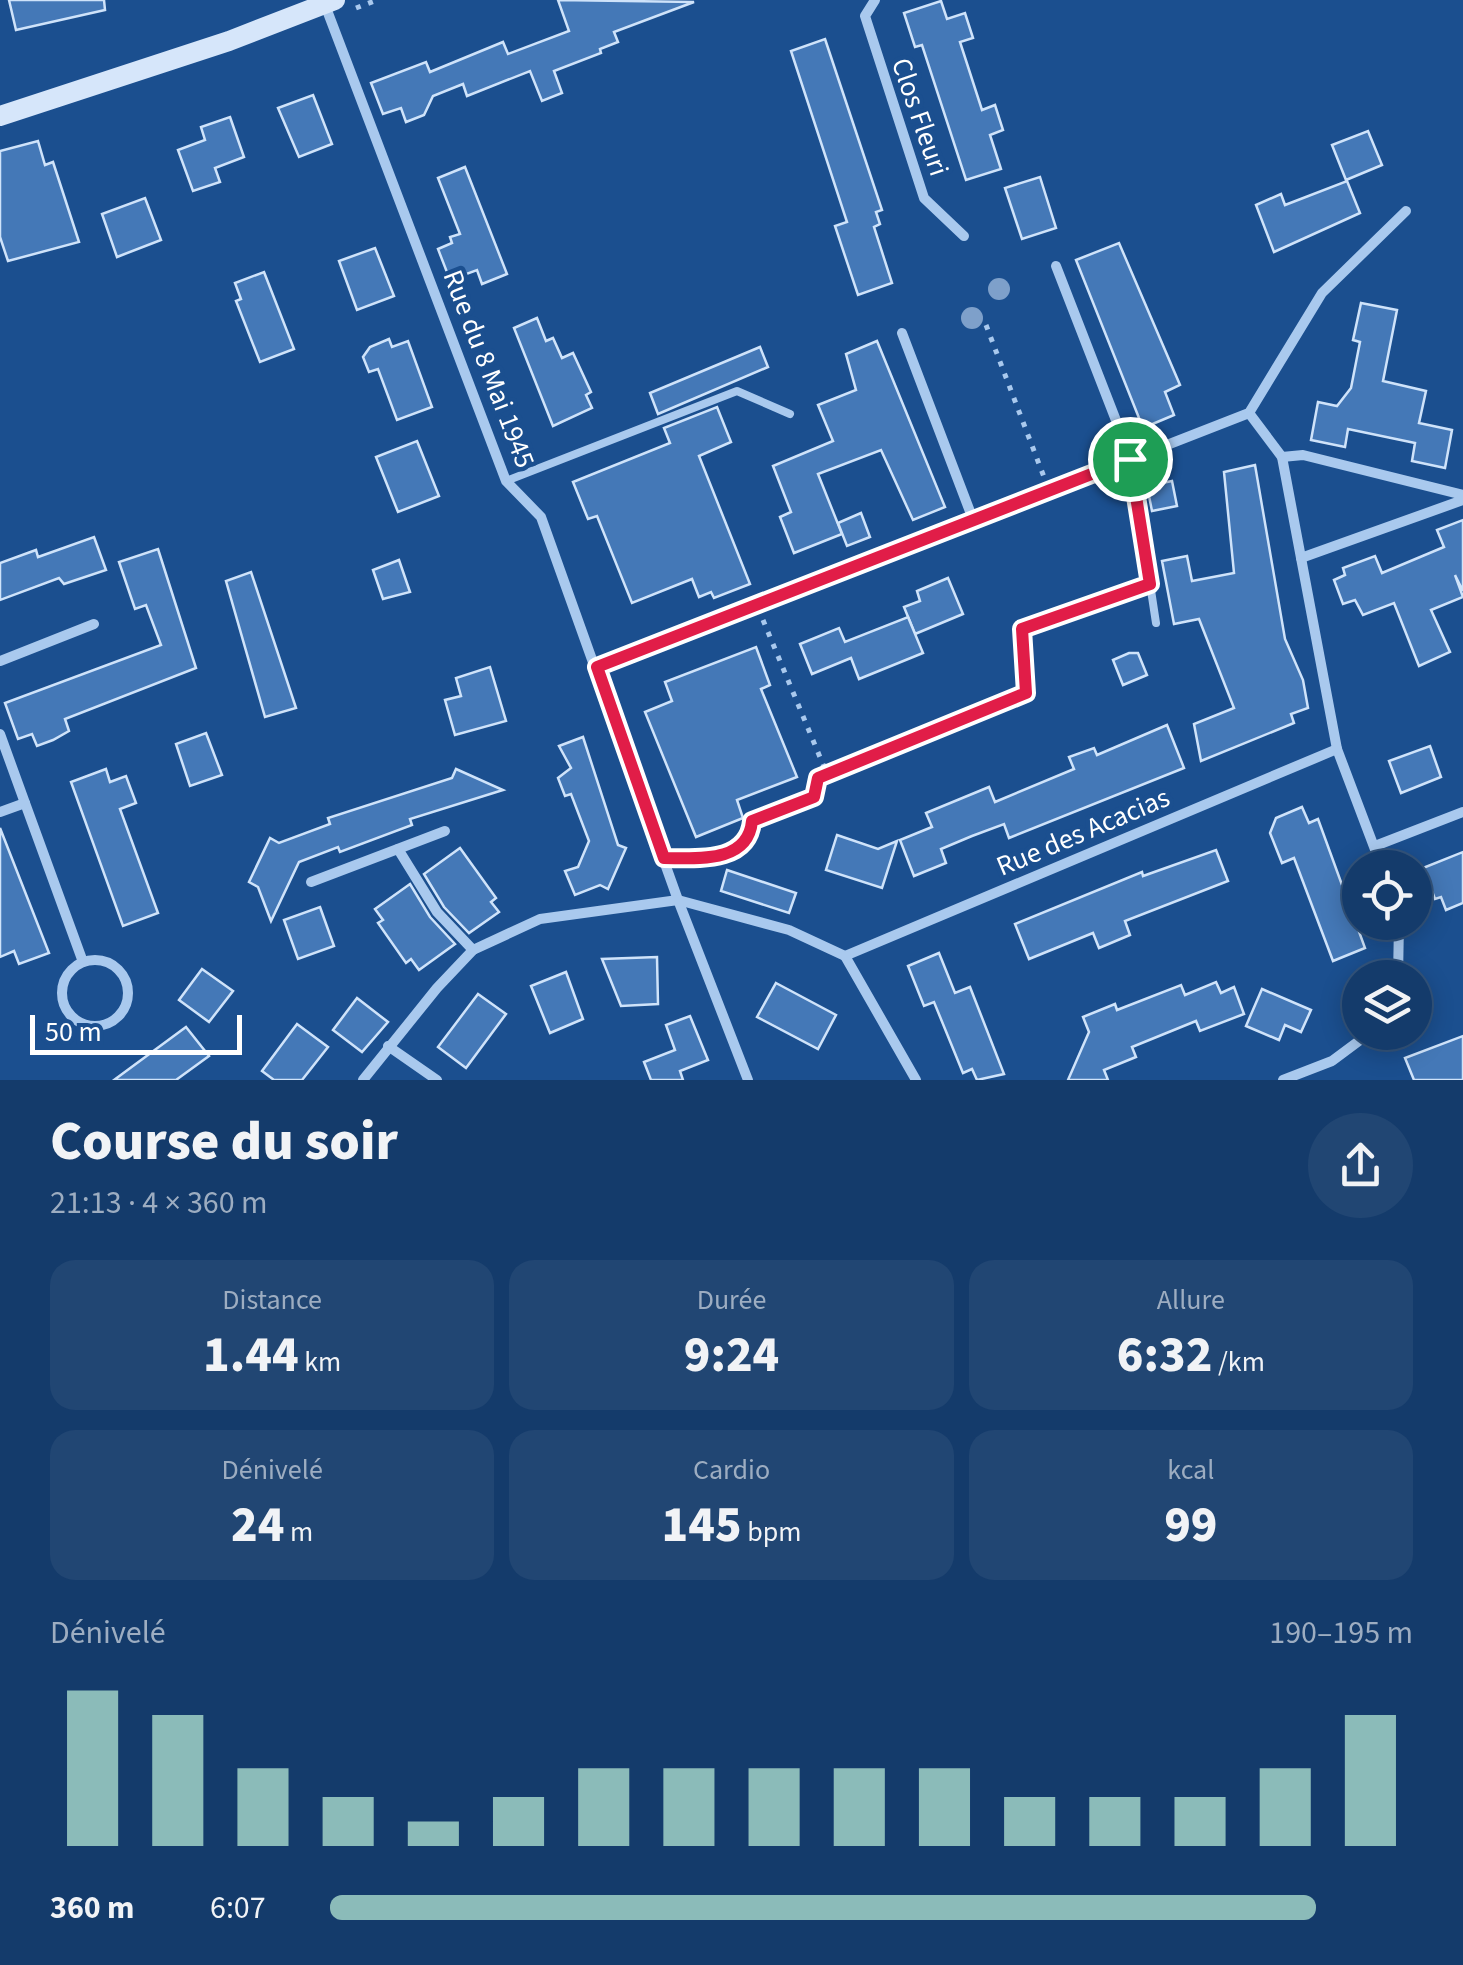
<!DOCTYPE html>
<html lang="fr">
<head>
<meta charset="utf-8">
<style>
  :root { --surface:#143b6b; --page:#214673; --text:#f1f3f6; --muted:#9dadc1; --line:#33557e; --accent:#8bbbb9 }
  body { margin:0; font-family:"Source Sans 3",sans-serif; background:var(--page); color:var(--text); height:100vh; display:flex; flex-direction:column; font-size:38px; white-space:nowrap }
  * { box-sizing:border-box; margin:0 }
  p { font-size:32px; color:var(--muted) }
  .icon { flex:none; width:55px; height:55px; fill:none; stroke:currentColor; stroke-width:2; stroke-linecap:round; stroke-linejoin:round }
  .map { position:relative; height:1080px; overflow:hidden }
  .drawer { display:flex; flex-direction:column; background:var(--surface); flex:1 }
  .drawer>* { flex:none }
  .controls { position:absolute; left:1342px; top:850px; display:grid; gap:20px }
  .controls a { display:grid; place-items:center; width:90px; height:90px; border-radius:50%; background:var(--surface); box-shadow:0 5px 25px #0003,0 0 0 2px var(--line); font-size:50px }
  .scale { position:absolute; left:30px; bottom:25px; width:212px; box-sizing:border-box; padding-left:10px; border:5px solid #fff; border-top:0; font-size:28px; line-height:35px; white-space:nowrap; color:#fff; -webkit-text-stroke:8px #1b4f8f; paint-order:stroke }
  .pin { position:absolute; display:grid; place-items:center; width:85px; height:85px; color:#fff; margin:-42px; border:5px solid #fff; border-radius:50%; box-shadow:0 2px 10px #0007 }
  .round { display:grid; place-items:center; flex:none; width:105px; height:105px; border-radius:52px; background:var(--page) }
  .summary { display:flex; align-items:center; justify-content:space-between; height:170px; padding:0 50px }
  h1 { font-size:55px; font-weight:800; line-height:75px }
  .metrics { display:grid; grid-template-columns:repeat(3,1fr); gap:15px; height:170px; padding:10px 50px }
  .metrics div { display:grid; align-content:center; border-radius:25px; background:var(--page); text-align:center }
  .metrics b { font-size:50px; font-weight:800 }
  .metrics small { font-size:28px; font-weight:400 }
  .metrics p { font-size:28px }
  .chart { height:280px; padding:20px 50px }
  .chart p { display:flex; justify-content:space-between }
  .chart svg { width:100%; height:180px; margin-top:10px; stroke:var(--accent); stroke-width:6 }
  ul { padding:0 50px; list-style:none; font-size:32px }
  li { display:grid; grid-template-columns:160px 120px 1fr; align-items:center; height:75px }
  li i { height:25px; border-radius:12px; background:var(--accent) }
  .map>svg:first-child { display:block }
  .building { fill:#4478b7; stroke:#cfe3fa; stroke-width:2.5 }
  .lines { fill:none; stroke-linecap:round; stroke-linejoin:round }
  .path { stroke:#a9c9ee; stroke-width:5; stroke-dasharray:5 8; stroke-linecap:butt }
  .lane { stroke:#a9c9ee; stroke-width:8 }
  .street { stroke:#a9c9ee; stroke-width:10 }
  .secondary { stroke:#d6e6fa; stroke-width:20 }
  .tree { fill:#7ea0ca }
  .route-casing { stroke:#fff; stroke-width:20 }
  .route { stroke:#e11d48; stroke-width:12 }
  .labels { text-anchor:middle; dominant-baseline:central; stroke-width:9; stroke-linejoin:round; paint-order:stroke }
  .street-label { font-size:28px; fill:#fff; stroke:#1b4f8f }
</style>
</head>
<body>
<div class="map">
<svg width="1463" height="1080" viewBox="0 0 1463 1080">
  <rect width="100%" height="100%" fill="#1b4f8f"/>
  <!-- building -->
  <g class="building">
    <path d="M9,0h95l1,10 -89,20z"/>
    <path d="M558,0l136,2 -80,30 4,10 -18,7 1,4 -47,18 8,22 -20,8 -12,-30 -63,25 -4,-12 -30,12 -9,19 -18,7 -5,-14 -18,6 -12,-31 55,-21 4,10 73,-30 5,12 61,-23z"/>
    <path d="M941,1l6,18 18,-6 8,25 -13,4 22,68 13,-5 8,25 -13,5 11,34 -35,11 -44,-135 -7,2 -11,-34z"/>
    <path d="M825,39l57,171 -6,2 4,12 -6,3 18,56 -34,12 -23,-69 12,-4 -56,-171z"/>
    <path d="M313,95l19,49 -33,13 -21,-49z"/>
    <path d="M230,117l14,40 -29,11 5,14 -27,9 -15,-41 27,-10 -4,-13z"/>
    <path d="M1368,131l14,34 -36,15 -14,-35z"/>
    <path d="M38,141l7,24 8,-3 26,80 -71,19 -8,-24v-86z"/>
    <path d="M465,167l42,107 -25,10 -5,-14 -27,10 -12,-31 14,-6 -2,-6 10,-3 -22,-56z"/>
    <path d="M1040,177l16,51 -34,11 -17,-51z"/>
    <path d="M1347,181l13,32 -86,39 -18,-47 25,-11 4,11z"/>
    <path d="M145,198l16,42 -44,17 -15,-43z"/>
    <path d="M1119,243l61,142 -15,7 9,23 -31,13 -67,-168z"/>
    <path d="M375,248l19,48 -37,14 -18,-49z"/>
    <path d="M264,272l30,77 -34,13 -24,-61 5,-2 -6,-16z"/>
    <path d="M1361,303l36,7 -14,71 43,10 -7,32 33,7 -7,38 -33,-7 3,-18 -67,-14 -3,18 -34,-7 7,-38 19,4 14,-18 9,-46 -7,-2z"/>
    <path d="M537,318l9,23 7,-3 9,20 11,-5 18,39 -5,3 6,13 -39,18 -39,-98z"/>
    <path d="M389,339l3,8 16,-6 24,66 -35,13 -19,-51 -9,3 -6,-15 7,-10z"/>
    <path d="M877,341l68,166 -32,13 -32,-70 -63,24 24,60 -48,19 -14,-36 11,-5 -18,-46 60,-25 -15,-36 38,-15 -10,-36z"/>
    <path d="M760,347l8,20 -110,47 -8,-21z"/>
    <path d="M717,407l14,35 -32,14 51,128 -36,14 -3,-6 -12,5 -7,-18 -60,24 -35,-87 -9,3 -15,-37 97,-39 -6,-15z"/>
    <path d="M417,441l22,55 -41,16 -22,-55z"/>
    <path d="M1255,465l30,174 18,41 5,28 -17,6 3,9 -93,38 -7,-37 40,-16 -35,-89 -25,5 -12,-63 25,-5 5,25 42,-8 -10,-101z"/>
    <path d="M1172,481l5,25 -25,5 -5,-25z"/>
    <path d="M861,513l9,24 -23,9 -9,-23z"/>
    <path d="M1463,520v71l-8,-16 8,22 -32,13 19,42 -31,14 -25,-63 -31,12 -8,-15 -12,4 -9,-24 11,-5 -2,-7 32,-12 7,17 62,-26 -7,-17z"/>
    <path d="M94,537l12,33 -42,14 -5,-6 -59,22v-37l36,-13 2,7z"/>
    <path d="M158,549l38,119 -131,51 4,12 -16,9 -16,6 -5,-12 -14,5 -13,-36 156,-58 -15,-40 -11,4 -16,-47z"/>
    <path d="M399,560l11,32 -27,7 -10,-29z"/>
    <path d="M251,572l45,136 -31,9 -39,-136z"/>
    <path d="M948,578l15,36 -48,20 -11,-27 16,-6 -3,-10z"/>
    <path d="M908,617l15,36 -64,26 -8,-21 -39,16 -12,-30 39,-16 6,14z"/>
    <path d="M756,647l14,38 -9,4 36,88 -60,23 6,18 -47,19 -51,-125 27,-11 -7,-19z"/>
    <path d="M1129,653h9l9,22 -24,10 -10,-25z"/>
    <path d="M490,667l16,54 -51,14 -10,-35 16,-4 -5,-18z"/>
    <path d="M1167,725l17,43 -175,70 -5,-14 -32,12 -31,13 5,14 -32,13 -14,-36 32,-13 -6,-14 63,-26 6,15 79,-33 -5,-12 25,-9 3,7z"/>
    <path d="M206,733l16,42 -32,11 -14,-42z"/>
    <path d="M583,737l35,108 8,3 -18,41 -8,-4 -25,10 -10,-24 13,-4 11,-26 -18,-47 -6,2 -7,-18 13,-10 -12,-22z"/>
    <path d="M1430,746l11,31 -40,16 -12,-32z"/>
    <path d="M106,769l4,13 16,-6 10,27 -16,6 38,104 -35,13 -52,-144z"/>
    <path d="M456,769l47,21 -93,29 2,6 -72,27 -2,-5 -39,15 -28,59 -13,-34 -9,-5 21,-44 9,5 51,-19 -2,-6 124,-40z"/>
    <path d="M1302,807l7,16 9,-4 47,129 -32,13 -39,-103 -12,5 -12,-30 6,-15z"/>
    <path d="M0,828l49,125 -30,11 -5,-13 -14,6z"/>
    <path d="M837,835l41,14 19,-8 -15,47 -56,-18z"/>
    <path d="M460,848l36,50 -5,4 8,10 -30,21 -25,-26 -20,-33z"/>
    <path d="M1216,850l12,31 -103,40 5,14 -31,13 -6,-15 -64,26 -14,-35 127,-52 1,4z"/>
    <path d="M1463,852v51l-17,7 -5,-13 -6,2 -12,-31z"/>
    <path d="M727,870l69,23 -7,20 -68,-22z"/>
    <path d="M410,884l20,33 25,27 -36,26 -8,-11 -5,4 -28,-40 5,-3 -8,-11z"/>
    <path d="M320,907l14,39 -36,13 -14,-39z"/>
    <path d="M939,953l16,40 15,-6 34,87 -27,6 -5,-11 -9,4 -29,-71 -10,4 -16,-40z"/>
    <path d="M657,957l1,47 -37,2 -19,-47z"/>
    <path d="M202,969l31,22 -24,31 -30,-22z"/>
    <path d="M566,972l17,47 -33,14 -19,-47z"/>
    <path d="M1216,982l5,11 13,-6 10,27 -44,17 -4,-10 -64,26 4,10 -32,13 4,10h-40l21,-48 -6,-15 32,-13 2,6 64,-25 4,10z"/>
    <path d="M776,983l60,32 -18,34 -61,-32z"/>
    <path d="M1262,989l49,21 -10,22 -16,-7 -6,15 -33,-14z"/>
    <path d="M478,994l28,20 -40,54 -28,-21z"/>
    <path d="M357,998l31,24 -26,30 -29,-22z"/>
    <path d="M690,1016l18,44 -28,11 3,9h-32l-7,-18 31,-12 -9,-25z"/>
    <path d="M297,1024l31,23 -26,33h-28l-12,-9z"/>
    <path d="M186,1027l23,29 -33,24h-62z"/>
    <path d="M1463,1036v44h-49l-9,-22z"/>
  </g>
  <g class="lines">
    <!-- path -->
    <g class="path">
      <path d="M356,8l21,-8"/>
      <path d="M986,325l58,152"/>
      <path d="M763,620l64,154"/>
      <path d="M682,858c29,0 67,-1 70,-37l62,-24 4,-19 208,-85 -4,-64 111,-39"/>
    </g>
    <!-- lane -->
    <g class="lane">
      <path d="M1131,459l25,164"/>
      <path d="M506,481l231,-90 53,23"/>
    </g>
    <!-- street -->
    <g class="street">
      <path d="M875,0l-10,16 59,182 40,38"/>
      <path d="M325,5l181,476 35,36 137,383 70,180"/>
      <path d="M1056,266l75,193"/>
      <path d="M902,333l72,189"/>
      <path d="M1249,413l33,44 55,292 45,119"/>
      <path d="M1282,457l21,-2 160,40"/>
      <path d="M1301,558l162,-58"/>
      <path d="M0,661l94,-37"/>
      <path d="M597,667l652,-254 73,-120 84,-82"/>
      <path d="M0,734l25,69"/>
      <path d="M0,812l25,-9 58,159"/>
      <path d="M1375,846l88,-34"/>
      <path d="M398,849l39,63 36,38"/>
      <path d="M311,882l134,-51"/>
      <path d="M845,956l492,-207"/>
      <circle cx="95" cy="993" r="33"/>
      <path d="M1398,978l1,-56"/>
      <path d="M388,1046l49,34"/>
      <path d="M363,1080l74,-92 36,-38 67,-31 138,-19 111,30 56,26 71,124"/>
      <path d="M1283,1080l49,-19 39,-29"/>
    </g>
    <!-- secondary -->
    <path class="secondary" d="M0,116l229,-75 106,-41"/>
  </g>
  <!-- trees -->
  <g class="tree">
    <circle cx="999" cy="289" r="11"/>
    <circle cx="972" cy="318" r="11"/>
  </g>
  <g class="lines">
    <defs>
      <path id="route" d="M1130,459l20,125 -128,45 4,64 -208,85 -4,19 -62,24c-4,43 -56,37 -88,37l-67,-191z"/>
    </defs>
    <!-- route casing -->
    <use href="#route" class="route-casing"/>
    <!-- route -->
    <use href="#route" class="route"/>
  </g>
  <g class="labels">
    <!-- street labels -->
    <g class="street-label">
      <text transform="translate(920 117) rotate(71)">Clos Fleuri</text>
      <text transform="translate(489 369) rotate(69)">Rue du 8 Mai 1945</text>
      <text transform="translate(1083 832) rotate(-23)">Rue des Acacias</text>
    </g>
  </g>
</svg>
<div class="controls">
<a><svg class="icon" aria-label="locate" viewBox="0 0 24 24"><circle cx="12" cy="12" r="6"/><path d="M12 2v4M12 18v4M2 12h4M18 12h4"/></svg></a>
<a><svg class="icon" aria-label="layers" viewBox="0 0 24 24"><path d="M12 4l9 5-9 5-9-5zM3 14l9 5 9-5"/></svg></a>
</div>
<div class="scale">50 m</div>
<div class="pin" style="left:1130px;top:459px;background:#1e9e55"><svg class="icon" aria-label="arrive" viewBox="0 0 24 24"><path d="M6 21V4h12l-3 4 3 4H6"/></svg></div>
</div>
<section class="drawer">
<div class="summary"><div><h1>Course du soir</h1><p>21:13 · 4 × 360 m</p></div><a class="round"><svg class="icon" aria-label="share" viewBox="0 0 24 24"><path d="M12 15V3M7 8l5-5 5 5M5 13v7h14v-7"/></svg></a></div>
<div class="metrics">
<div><p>Distance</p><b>1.44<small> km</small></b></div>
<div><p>Durée</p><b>9:24</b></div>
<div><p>Allure</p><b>6:32<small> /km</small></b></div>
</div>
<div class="metrics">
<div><p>Dénivelé</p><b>24<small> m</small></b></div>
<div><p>Cardio</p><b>145<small> bpm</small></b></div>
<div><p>kcal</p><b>99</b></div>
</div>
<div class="chart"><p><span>Dénivelé</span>190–195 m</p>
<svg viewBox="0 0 160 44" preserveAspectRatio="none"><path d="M5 44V6M15 44V12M25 44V25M35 44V32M45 44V38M55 44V32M65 44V25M75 44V25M85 44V25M95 44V25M105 44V25M115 44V32M125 44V32M135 44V32M145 44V25M155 44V12"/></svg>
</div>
<ul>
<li><b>360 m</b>6:07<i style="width:91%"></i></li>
</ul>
</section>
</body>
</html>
